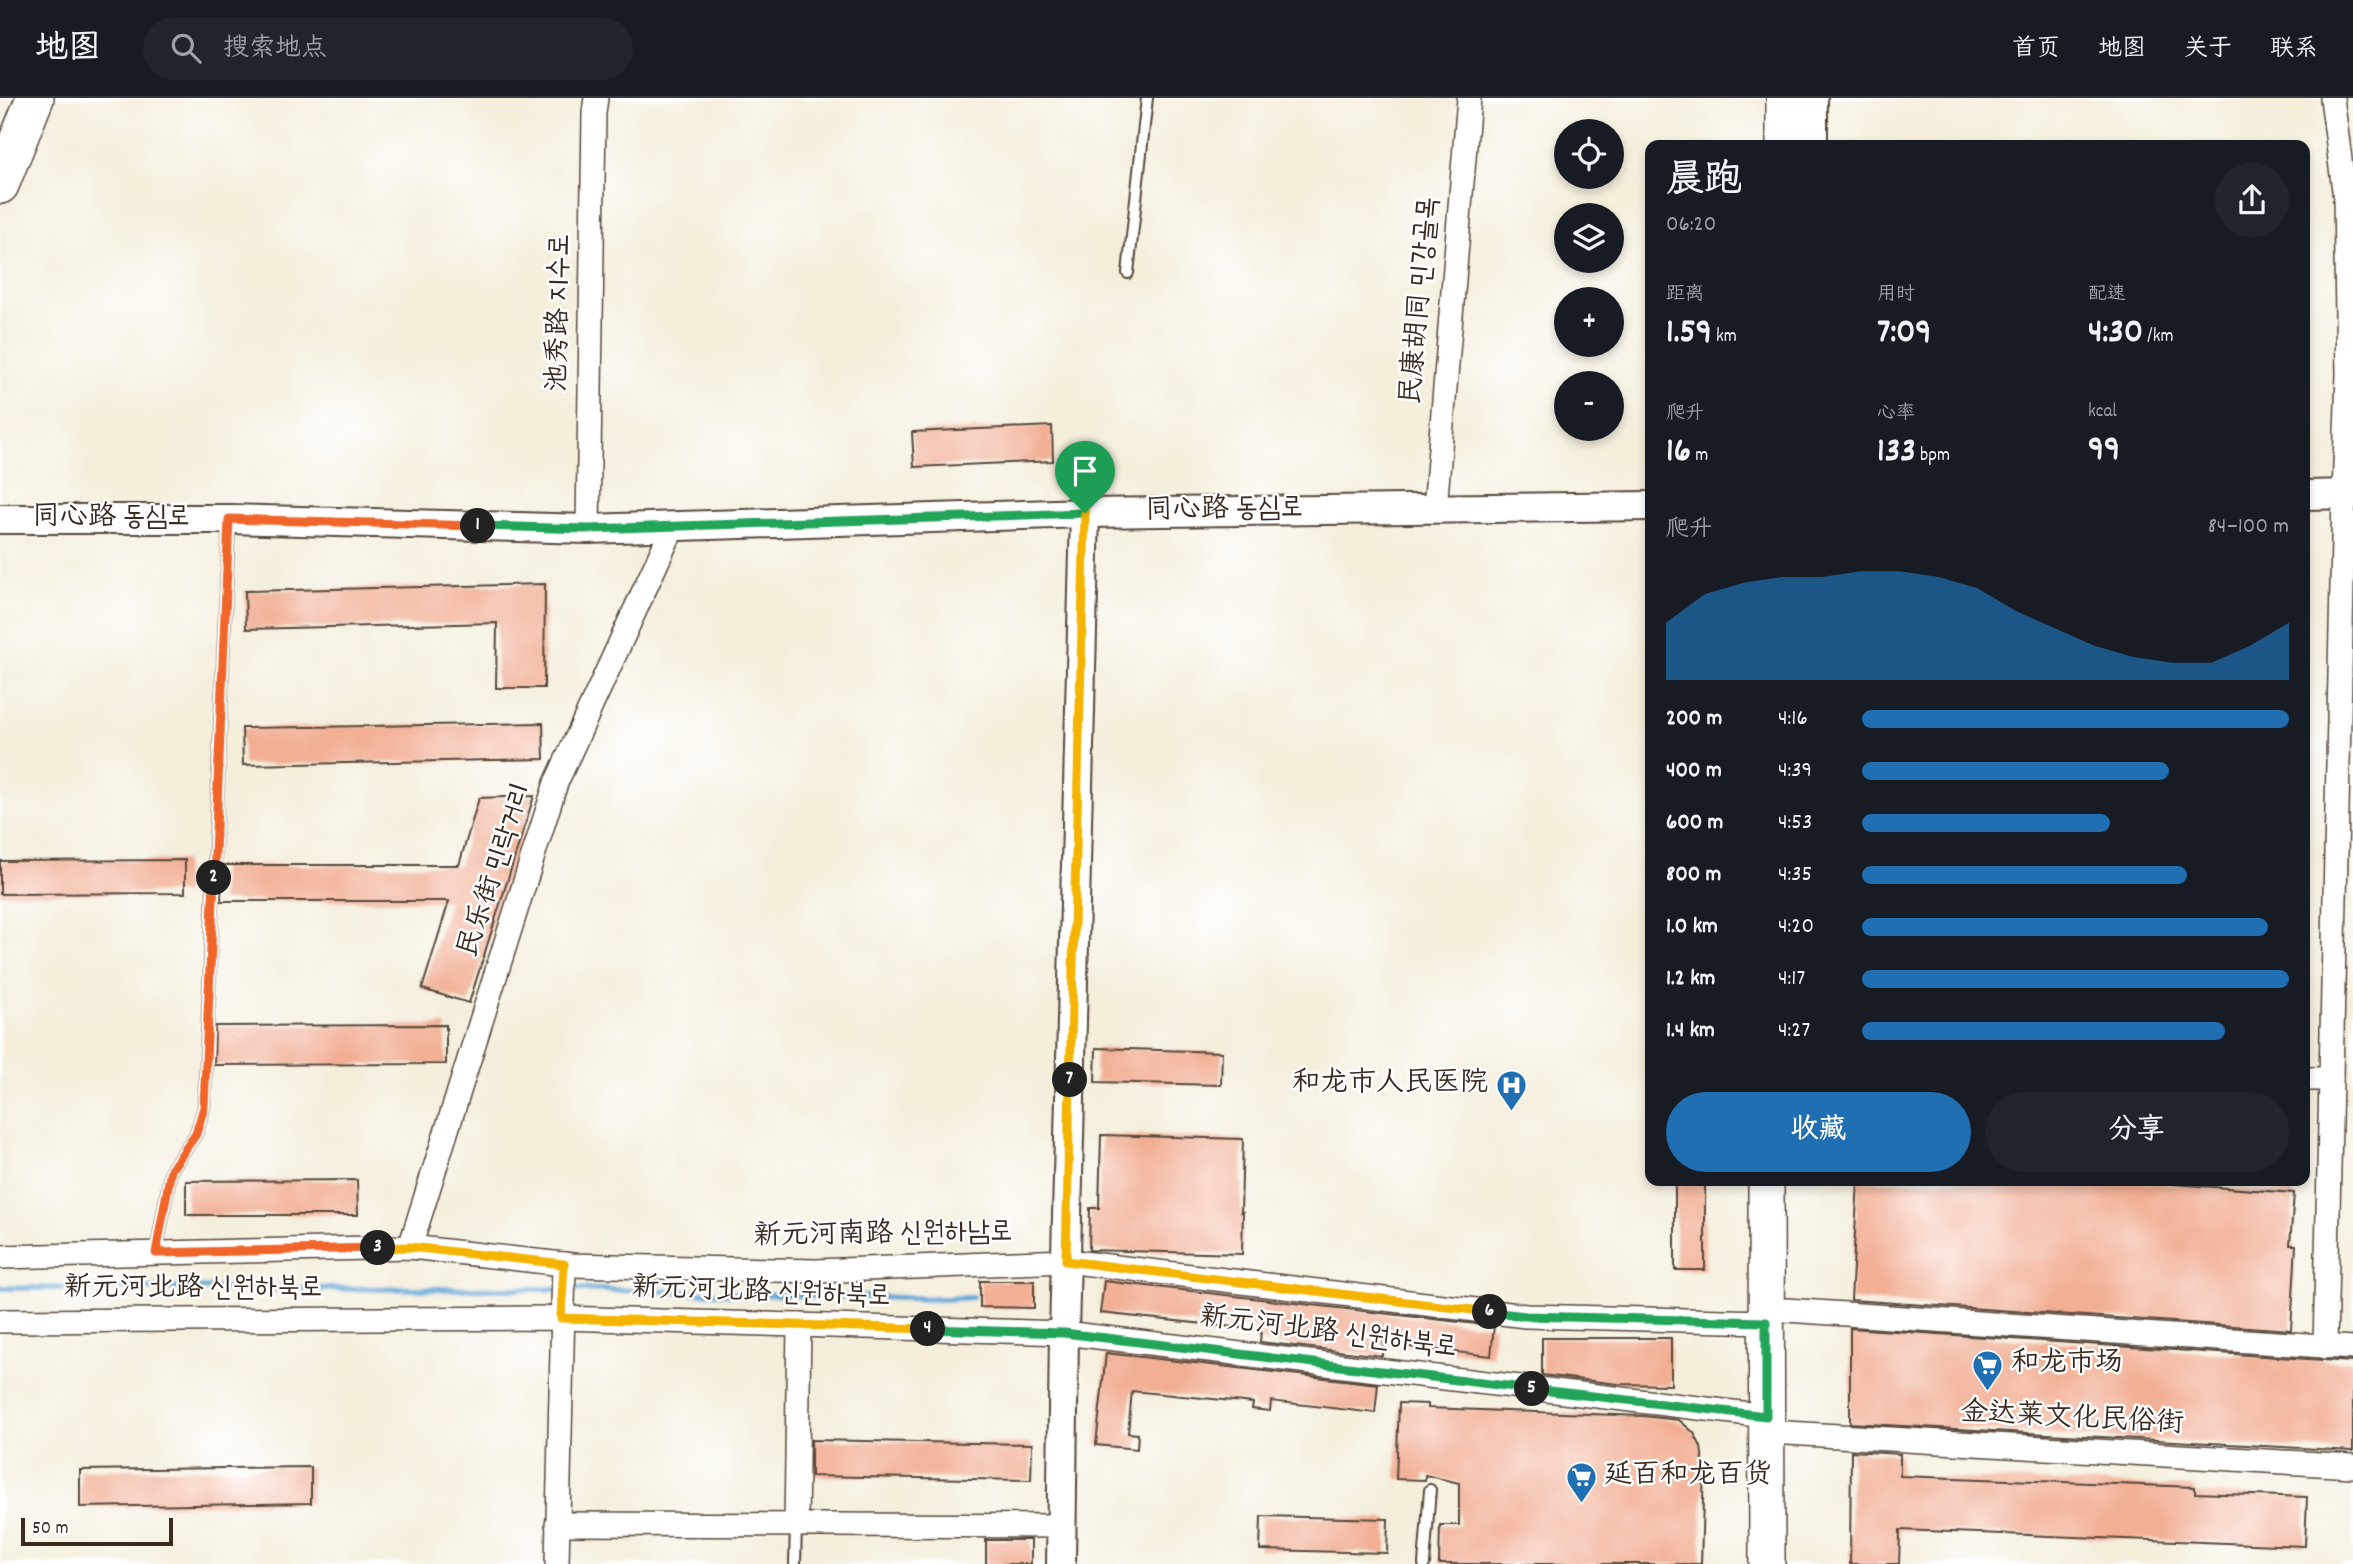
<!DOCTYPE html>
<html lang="zh">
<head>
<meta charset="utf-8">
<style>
  :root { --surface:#171b24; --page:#20242c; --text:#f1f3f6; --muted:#9ea1a6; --line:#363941; --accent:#1f6fb2 }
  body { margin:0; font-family:Dekko,"LXGW WenKai TC","Poor Story",sans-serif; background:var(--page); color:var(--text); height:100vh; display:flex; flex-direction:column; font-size:26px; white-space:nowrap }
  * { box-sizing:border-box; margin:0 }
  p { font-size:23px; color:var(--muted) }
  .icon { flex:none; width:38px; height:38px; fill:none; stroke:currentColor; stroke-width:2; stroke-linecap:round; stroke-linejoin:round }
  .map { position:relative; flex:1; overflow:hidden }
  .side { position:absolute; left:1645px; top:42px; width:665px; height:1046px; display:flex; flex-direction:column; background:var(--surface); border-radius:14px; box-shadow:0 4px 10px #0003 }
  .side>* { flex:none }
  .tools { position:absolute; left:1554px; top:21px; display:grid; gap:14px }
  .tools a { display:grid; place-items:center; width:70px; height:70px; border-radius:50%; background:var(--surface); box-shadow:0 4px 10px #0003; font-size:35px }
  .scale { position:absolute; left:21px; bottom:18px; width:152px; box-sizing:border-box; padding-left:7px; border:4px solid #3b2a1e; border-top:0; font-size:19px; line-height:24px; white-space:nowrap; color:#3b2a1e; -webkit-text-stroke:5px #fff; paint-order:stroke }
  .pin { position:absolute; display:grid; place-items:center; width:60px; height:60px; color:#fff; margin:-72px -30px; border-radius:50% 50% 50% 0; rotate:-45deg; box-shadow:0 0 7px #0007 }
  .pin .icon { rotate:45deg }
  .km { position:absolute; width:35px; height:35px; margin:-18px; border-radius:50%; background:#222; color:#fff; font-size:19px; line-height:35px; text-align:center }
  .round { display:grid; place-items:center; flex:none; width:74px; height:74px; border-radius:37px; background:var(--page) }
  .overview { display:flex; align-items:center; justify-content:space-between; height:119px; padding:0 21px }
  h1 { font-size:38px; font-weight:700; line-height:52px }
  .metrics { display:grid; grid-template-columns:repeat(3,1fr); gap:10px; height:119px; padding:7px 21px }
  .metrics div { display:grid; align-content:center }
  .metrics b { font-size:35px; font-weight:700 }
  .metrics small { font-size:19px; font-weight:400 }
  .metrics p { font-size:19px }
  .chart { height:196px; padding:14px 21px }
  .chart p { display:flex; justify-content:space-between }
  .chart svg { width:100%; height:126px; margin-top:7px; fill:var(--accent); opacity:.7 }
  .action { display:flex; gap:14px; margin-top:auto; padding:14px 21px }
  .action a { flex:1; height:80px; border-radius:42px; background:var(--accent); color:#fff; font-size:28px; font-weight:700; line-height:80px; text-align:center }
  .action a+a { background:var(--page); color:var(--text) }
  ul { padding:0 21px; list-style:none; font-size:23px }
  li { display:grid; grid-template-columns:112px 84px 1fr; align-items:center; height:52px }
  li i { height:18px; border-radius:9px; background:var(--accent) }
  header { display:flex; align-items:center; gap:42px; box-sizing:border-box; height:98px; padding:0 35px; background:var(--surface); border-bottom:2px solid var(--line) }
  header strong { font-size:33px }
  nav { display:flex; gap:38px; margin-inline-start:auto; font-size:24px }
  .search { width:490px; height:63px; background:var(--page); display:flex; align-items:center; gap:18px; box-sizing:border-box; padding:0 24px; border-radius:38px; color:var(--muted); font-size:26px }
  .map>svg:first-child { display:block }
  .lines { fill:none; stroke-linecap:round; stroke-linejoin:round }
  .stream { stroke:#61a5d6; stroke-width:6 }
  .building { fill:#f2af94 }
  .service-casing { stroke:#57473a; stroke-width:14 }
  .minor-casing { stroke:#57473a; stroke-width:26 }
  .tertiary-casing { stroke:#57473a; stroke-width:32 }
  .primary-casing { stroke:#57473a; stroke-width:38 }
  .trunk-casing { stroke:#57473a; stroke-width:40 }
  .service { stroke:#fff; stroke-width:10 }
  .minor { stroke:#fff; stroke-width:23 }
  .tertiary { stroke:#fff; stroke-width:28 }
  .primary { stroke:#fff; stroke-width:35 }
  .trunk { stroke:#fff; stroke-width:37 }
  .split-1-casing { stroke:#fff; stroke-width:14 }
  .split-2-casing { stroke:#fff; stroke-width:14 }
  .split-3-casing { stroke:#fff; stroke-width:14 }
  .split-4-casing { stroke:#fff; stroke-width:14 }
  .split-5-casing { stroke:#fff; stroke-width:14 }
  .split-6-casing { stroke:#fff; stroke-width:14 }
  .split-7-casing { stroke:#fff; stroke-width:14 }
  .split-8-casing { stroke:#fff; stroke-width:14 }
  .split-1 { stroke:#22a559; stroke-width:9 }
  .split-2 { stroke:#f0652b; stroke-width:9 }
  .split-3 { stroke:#f0652b; stroke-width:9 }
  .split-4 { stroke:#f5b400; stroke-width:9 }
  .split-5 { stroke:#22a559; stroke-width:9 }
  .split-6 { stroke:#22a559; stroke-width:9 }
  .split-7 { stroke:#f5b400; stroke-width:9 }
  .split-8 { stroke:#f5b400; stroke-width:9 }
  .labels { text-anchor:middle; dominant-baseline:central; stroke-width:5; stroke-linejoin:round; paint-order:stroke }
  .street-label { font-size:28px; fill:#3b2a1e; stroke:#fff }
  .poi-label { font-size:28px; fill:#3b2a1e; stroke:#fff; text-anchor:start }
</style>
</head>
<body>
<header>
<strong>地图</strong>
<div class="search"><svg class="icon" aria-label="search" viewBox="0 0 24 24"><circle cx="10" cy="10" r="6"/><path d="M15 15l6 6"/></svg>搜索地点</div>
<nav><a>首页</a><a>地图</a><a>关于</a><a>联系</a></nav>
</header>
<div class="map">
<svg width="2353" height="1466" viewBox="0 0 2353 1466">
  <rect width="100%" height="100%" fill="#fff"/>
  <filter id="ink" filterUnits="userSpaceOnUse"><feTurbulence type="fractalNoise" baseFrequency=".0143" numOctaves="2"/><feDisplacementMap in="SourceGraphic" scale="14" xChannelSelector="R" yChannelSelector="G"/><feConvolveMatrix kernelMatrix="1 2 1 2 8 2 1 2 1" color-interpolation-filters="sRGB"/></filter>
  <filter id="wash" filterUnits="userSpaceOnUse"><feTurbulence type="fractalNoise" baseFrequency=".00686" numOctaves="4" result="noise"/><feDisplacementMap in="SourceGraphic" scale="28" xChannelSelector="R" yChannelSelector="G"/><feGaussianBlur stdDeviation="1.57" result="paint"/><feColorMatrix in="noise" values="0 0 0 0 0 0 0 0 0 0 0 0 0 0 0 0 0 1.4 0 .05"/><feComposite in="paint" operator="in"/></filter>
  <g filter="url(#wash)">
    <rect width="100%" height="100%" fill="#f4eedb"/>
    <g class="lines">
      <!-- stream -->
      <g class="stream">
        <path d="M0,1190l558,1"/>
        <path d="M569,1191l376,10 27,-2"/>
      </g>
    </g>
    <g id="blocks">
      <!-- building -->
      <g class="building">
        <path d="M1052,328l1,35 -139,6 -2,-35z"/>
        <path d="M545,486l-1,104h-48l1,-65 -251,6 -1,-38z"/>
        <path d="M543,625l1,36 -301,6 -1,-37z"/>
        <path d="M534,698l-65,207 -47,-14 27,-88h-228l1,-36h237l20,-67z"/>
        <path d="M185,762v33l-185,1v-33z"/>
        <path d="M446,927v39l-232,1 1,-39z"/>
        <path d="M1096,950l126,4 -1,33 -126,-3z"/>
        <path d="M1101,1037l142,4 -2,73h2l-1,42 -153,-4 1,-42h9z"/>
        <path d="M357,1082l1,35h-172v-34z"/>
        <rect x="1675" y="1083" width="30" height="89"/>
        <path d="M1858,1083h275l161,12 -4,52h6l-5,85 -440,-30z"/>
        <path d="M980,1183h54v27l-54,-1z"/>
        <path d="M1104,1183l390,45 -3,30 -108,-12 -1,12 -122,-14 1,-12 -161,-17z"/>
        <path d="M1850,1230l503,34v89l-503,-28z"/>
        <path d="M1542,1240h129v47l-53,-1 -76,-9z"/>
        <path d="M1106,1255l272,31 -3,29 -104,-12 -1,10 -18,-2 1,-6 -121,-12 -4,42 10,1 -1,15 -41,-4z"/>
        <path d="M1399,1305l29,1v4l215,8 36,4 15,13 7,14 3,21 -3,96h-262l1,-39h19v-42l-34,-8v5l-29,-1z"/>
        <path d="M811,1342l221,4 -1,36 -220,-4z"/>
        <path d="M1851,1353l49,3v22l295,11v6l112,4 -2,49 -405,-16 -1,34h-49z"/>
        <path d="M311,1369v36l-231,4v-37z"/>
        <path d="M1261,1418l127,3 -1,34 -127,-3z"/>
        <rect x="986" y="1442" width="45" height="24"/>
      </g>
    </g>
  </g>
  <g filter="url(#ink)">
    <use href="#blocks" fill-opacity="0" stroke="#57473a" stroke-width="2"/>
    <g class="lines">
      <defs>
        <g id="service">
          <path d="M1128,175l19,-175"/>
          <path d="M156,1155l15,-83 25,-36 8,-27 25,-585"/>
          <path d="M795,1466l1,-39"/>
          <path d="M1424,1466l6,-74"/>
        </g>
        <g id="minor">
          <path d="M1435,411l34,-411"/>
          <path d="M588,431l6,-416 2,-15"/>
          <path d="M2305,981h26"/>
          <path d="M410,1149l146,-464 118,-258"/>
          <path d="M0,1159l410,-10 162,18 244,6 250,-10 460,55 240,6"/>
          <path d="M1786,1212l567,38"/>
          <path d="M0,1223l561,-3 503,15 702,83"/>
          <path d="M2325,1249l19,-852 4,-121 -3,-176 -13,-100"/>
          <path d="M1787,1335l566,33"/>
          <path d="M557,1426l504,2"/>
          <path d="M796,1427l3,-200"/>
          <path d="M557,1466l7,-300"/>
        </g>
        <g id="tertiary">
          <path d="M1813,47v-47"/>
          <path d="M2305,397l48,-1"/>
          <path d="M0,421h229l359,10 497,-16 565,-7"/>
          <path d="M1061,1466l3,-231 21,-820"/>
        </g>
        <g id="primary">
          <path d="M1784,47v-47"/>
          <path d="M1766,1083l1,383"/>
        </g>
        <path id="trunk" d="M0,87l35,-87"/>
      </defs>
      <!-- service casing -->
      <use href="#service" class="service-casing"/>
      <!-- minor casing -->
      <use href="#minor" class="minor-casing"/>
      <!-- tertiary casing -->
      <use href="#tertiary" class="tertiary-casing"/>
      <!-- primary casing -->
      <use href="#primary" class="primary-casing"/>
      <!-- trunk casing -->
      <use href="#trunk" class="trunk-casing"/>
      <!-- service -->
      <use href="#service" class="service"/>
      <!-- minor -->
      <use href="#minor" class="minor"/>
      <!-- tertiary -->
      <use href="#tertiary" class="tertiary"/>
      <!-- primary -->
      <use href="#primary" class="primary"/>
      <!-- trunk -->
      <use href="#trunk" class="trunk"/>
    </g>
  </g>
  <g class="lines" filter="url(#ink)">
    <defs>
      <path id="split-1" d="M478,428l110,3 497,-16"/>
      <path id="split-2" d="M214,780l15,-359 249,7"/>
      <path id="split-3" d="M214,780l-10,229 -8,27 -25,36 -15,83 222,-5"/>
      <path id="split-4" d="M378,1150l32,-1 154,17 -3,54 367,11"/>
      <path id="split-5" d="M928,1231l136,4 468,56"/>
      <path id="split-6" d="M1490,1214l36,4 240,6v94l-234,-27"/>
      <path id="split-7" d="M1070,982l-4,181 424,51"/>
      <path id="split-8" d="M1070,982l15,-567"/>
    </defs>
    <!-- split-1 casing -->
    <use href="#split-1" class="split-1-casing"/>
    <!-- split-2 casing -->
    <use href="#split-2" class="split-2-casing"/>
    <!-- split-3 casing -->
    <use href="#split-3" class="split-3-casing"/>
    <!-- split-4 casing -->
    <use href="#split-4" class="split-4-casing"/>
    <!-- split-5 casing -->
    <use href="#split-5" class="split-5-casing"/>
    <!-- split-6 casing -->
    <use href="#split-6" class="split-6-casing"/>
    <!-- split-7 casing -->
    <use href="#split-7" class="split-7-casing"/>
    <!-- split-8 casing -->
    <use href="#split-8" class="split-8-casing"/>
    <!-- split-1 -->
    <use href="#split-1" class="split-1"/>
    <!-- split-2 -->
    <use href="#split-2" class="split-2"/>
    <!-- split-3 -->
    <use href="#split-3" class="split-3"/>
    <!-- split-4 -->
    <use href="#split-4" class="split-4"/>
    <!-- split-5 -->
    <use href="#split-5" class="split-5"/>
    <!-- split-6 -->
    <use href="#split-6" class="split-6"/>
    <!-- split-7 -->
    <use href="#split-7" class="split-7"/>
    <!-- split-8 -->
    <use href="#split-8" class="split-8"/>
  </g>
  <!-- icons -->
  <defs>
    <symbol id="hospital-pin" viewBox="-11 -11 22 30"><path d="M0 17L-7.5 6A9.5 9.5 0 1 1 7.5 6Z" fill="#1f6fb2" stroke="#fff"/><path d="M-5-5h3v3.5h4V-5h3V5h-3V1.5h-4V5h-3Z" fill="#fff"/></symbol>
    <symbol id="supermarket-pin" viewBox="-11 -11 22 30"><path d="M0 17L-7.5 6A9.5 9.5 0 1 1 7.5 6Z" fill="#1f6fb2" stroke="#fff"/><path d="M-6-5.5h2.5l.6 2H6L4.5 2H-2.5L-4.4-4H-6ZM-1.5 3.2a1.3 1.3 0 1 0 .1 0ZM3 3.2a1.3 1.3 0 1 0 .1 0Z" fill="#fff"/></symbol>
  </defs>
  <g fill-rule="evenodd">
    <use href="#hospital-pin" x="1494" y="970" width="35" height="47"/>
    <use href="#supermarket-pin" x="1970" y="1250" width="35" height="47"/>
    <use href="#supermarket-pin" x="1564" y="1362" width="35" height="47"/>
  </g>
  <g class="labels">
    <!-- street labels -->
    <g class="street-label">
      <text transform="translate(1422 203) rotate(-85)">民康胡同 민강골목</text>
      <text transform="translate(561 215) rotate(-89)">池秀路 지수로</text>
      <text transform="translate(1224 413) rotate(-1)">同心路 동심로</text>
      <text x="111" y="421">同心路 동심로</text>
      <text transform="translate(497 773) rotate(-72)">民乐街 민락거리</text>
      <text transform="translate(883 1138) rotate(-1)">新元河南路 신원하남로</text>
      <text x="193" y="1192">新元河北路 신원하북로</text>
      <text transform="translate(761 1196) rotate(2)">新元河北路 신원하북로</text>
      <text transform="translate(1328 1236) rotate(7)">新元河北路 신원하북로</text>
      <text transform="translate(2072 1322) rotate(3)">金达莱文化民俗街</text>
    </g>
    <!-- poi labels -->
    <g class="poi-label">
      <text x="1488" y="987" text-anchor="end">和龙市人民医院</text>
      <text x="2011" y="1267">和龙市场</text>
      <text x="1604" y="1379">延百和龙百货</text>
    </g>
  </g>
</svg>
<div class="tools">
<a><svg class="icon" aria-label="locate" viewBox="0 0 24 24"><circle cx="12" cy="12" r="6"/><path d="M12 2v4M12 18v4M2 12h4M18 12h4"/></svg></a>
<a><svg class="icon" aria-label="layers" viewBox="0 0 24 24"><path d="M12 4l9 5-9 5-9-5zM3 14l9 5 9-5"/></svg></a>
<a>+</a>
<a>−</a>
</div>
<div class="scale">50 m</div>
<div class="pin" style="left:1085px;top:415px;background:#1e9e55"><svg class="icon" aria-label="arrive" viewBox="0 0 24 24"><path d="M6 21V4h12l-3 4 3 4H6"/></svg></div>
<b class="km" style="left:478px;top:428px">1</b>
<b class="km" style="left:214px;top:780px">2</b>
<b class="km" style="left:378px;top:1150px">3</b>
<b class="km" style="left:928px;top:1231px">4</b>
<b class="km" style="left:1532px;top:1291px">5</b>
<b class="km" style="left:1490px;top:1214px">6</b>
<b class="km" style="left:1070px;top:982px">7</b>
<section class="side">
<div class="overview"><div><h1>晨跑</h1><p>06:20</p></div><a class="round"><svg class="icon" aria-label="share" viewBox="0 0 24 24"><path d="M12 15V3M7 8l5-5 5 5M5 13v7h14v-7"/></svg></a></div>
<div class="metrics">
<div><p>距离</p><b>1.59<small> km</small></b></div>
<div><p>用时</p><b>7:09</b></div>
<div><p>配速</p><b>4:30<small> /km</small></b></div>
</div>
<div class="metrics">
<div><p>爬升</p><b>16<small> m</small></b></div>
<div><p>心率</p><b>133<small> bpm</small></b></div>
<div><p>kcal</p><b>99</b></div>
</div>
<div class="chart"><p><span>爬升</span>84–100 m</p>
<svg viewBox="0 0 160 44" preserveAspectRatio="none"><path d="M0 44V24L10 14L20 10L30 8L40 8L50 6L60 6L70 8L80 12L90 20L100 26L110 32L120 36L130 38L140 38L150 32L160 24V44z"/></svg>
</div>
<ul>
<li><b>200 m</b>4:16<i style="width:100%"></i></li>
<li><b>400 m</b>4:39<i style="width:72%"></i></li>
<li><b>600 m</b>4:53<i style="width:58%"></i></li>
<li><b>800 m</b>4:35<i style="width:76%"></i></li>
<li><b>1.0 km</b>4:20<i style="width:95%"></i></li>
<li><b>1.2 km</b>4:17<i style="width:100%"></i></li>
<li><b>1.4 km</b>4:27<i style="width:85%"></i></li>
</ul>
<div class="action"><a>收藏</a><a>分享</a></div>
</section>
</div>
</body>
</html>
